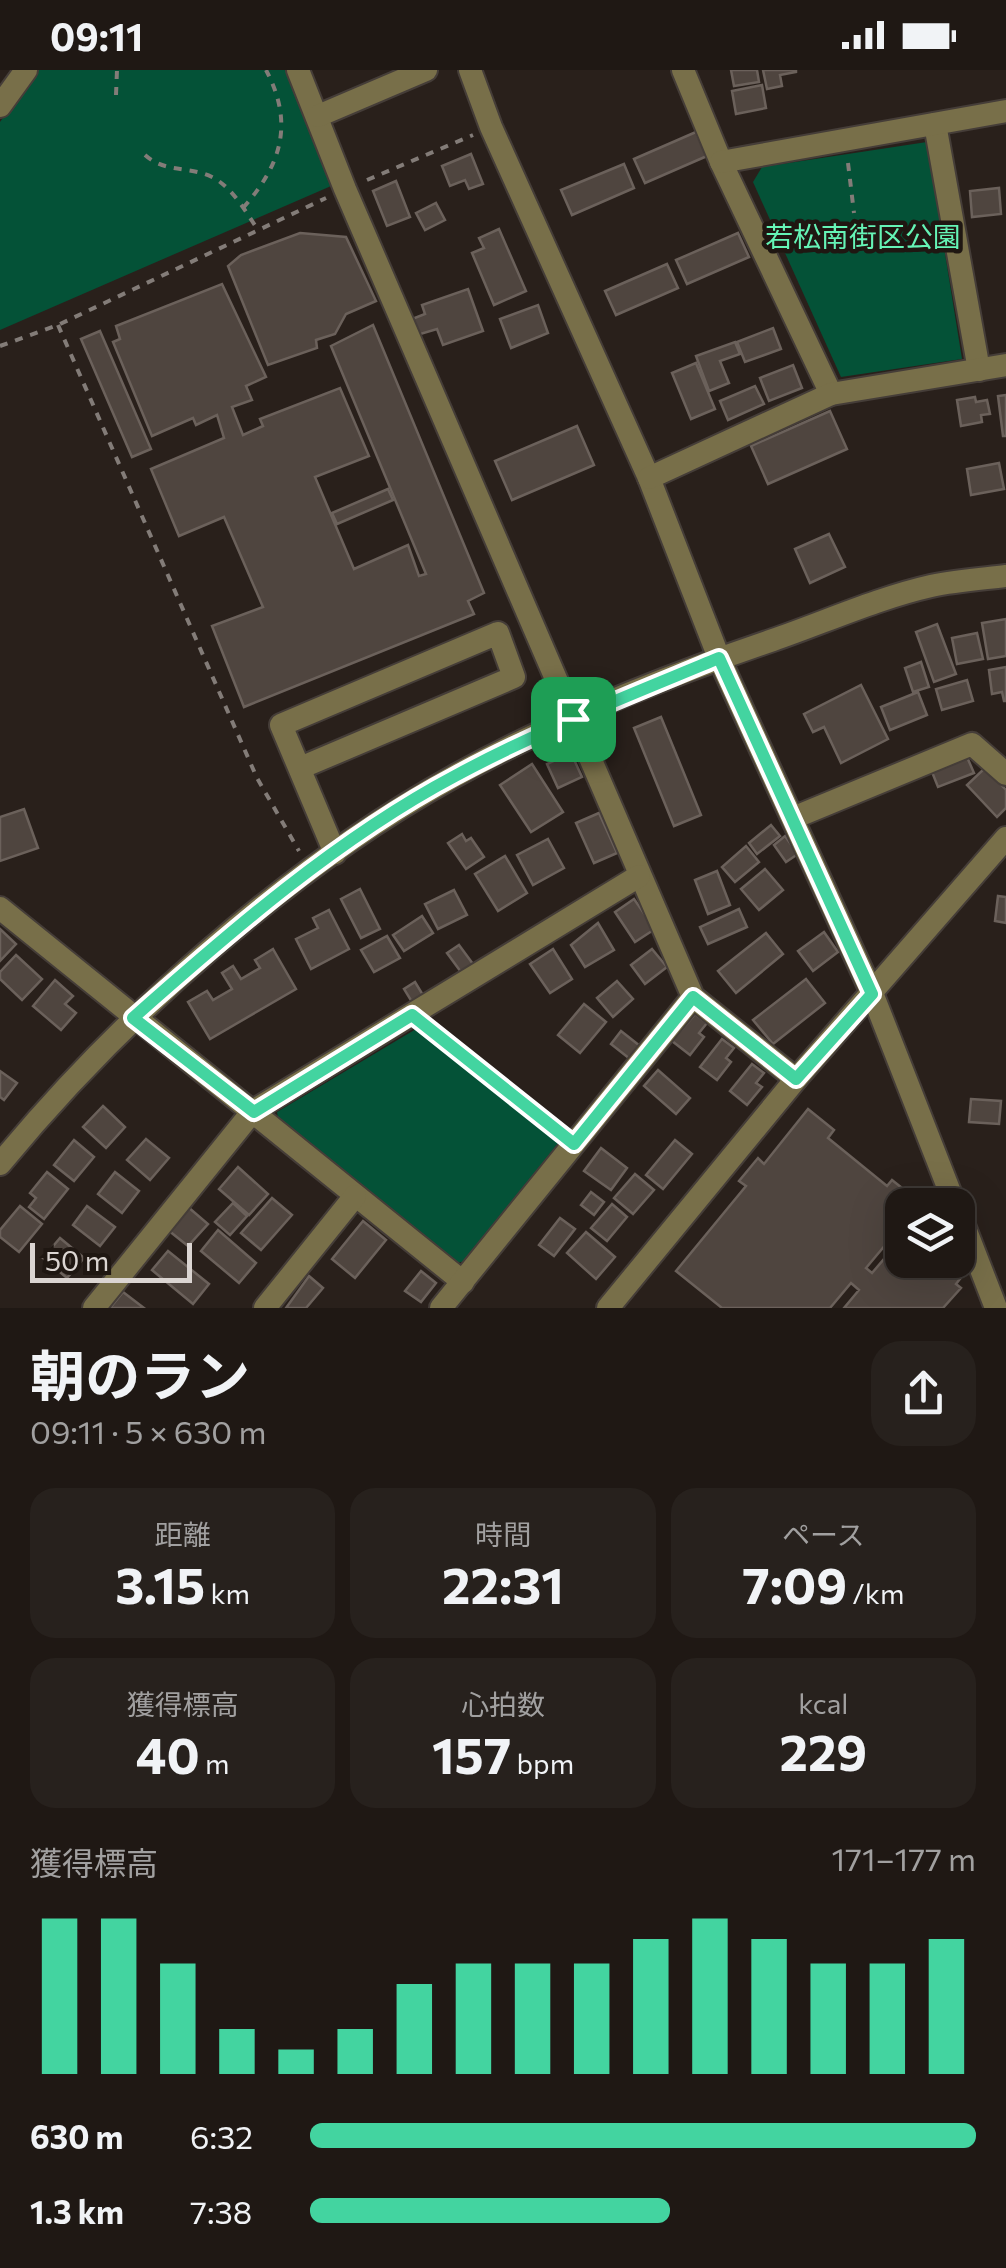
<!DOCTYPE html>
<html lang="ja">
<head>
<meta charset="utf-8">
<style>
  :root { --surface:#1f1814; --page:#27211d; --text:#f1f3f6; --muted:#a1a0a0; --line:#3c3734; --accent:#43d4a0 }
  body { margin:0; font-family:Commissioner,"Noto Sans JP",sans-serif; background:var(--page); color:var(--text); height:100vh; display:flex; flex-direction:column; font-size:38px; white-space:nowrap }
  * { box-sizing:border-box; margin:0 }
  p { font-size:32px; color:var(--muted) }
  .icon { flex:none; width:55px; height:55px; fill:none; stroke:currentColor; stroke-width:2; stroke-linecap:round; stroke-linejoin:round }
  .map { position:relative; height:1238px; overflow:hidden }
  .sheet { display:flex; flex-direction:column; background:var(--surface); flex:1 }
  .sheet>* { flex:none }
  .tools { position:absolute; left:885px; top:1118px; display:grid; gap:20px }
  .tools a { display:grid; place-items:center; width:90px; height:90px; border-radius:20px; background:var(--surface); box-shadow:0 10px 40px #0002,0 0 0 2px var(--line); font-size:50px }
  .scale { position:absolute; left:30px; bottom:25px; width:162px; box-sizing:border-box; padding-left:10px; border:5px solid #dbd5d2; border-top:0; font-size:28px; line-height:35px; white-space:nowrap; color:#dbd5d2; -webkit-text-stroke:8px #1f1712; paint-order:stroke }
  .pin { position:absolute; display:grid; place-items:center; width:85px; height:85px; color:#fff; margin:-42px; border-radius:20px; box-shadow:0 5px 15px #0006 }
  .round { display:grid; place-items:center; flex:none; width:105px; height:105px; border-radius:30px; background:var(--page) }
  .head { display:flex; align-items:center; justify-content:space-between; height:170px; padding:0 30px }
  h1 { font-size:55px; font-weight:700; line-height:75px }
  .stats { display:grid; grid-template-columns:repeat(3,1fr); gap:15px; height:170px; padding:10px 30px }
  .stats div { display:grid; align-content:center; border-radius:25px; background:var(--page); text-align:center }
  .stats b { font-size:50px; font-weight:700 }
  .stats small { font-size:28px; font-weight:400 }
  .stats p { font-size:28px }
  .chart { height:280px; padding:20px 30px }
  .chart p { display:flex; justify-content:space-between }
  .chart svg { width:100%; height:180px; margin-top:10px; stroke:var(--accent); stroke-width:6 }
  ul { padding:0 30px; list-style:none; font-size:32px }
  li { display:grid; grid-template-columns:160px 120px 1fr; align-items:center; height:75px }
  li i { height:25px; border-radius:12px; background:var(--accent) }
  .status { display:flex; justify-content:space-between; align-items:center; height:70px; padding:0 50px; background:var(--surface); direction:ltr }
  .status svg { height:28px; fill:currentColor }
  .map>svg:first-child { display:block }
  .green { fill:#045237 }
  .building { fill:#4f453f; stroke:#6b615b; stroke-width:2.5 }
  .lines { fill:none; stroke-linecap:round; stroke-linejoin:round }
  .minor-casing { stroke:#453d38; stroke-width:26 }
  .path { stroke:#837c78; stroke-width:4; stroke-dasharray:8 8; stroke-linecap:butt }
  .minor { stroke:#786f49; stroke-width:22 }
  .route-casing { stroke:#fff; stroke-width:20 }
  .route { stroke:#43d4a0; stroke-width:12 }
  .labels { text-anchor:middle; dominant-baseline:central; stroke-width:9; stroke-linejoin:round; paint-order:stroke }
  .park-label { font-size:28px; fill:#65f4b6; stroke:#1f1712 }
</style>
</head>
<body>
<div class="status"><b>09:11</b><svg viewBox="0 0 49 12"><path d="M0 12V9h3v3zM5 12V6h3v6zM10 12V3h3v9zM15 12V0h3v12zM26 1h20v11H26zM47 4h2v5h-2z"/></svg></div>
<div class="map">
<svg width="1006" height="1238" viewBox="0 0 1006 1238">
  <rect width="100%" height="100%" fill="#29201b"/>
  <!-- green -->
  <g class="green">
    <path d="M37,0h252l49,113 -338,147v-208z"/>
    <path d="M927,72l35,217 -121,18 -88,-195 9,-15z"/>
    <path d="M416,959l143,113 -94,119 -12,3 -174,-141 -2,-11z"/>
  </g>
  <!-- building -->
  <g class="building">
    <path d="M731,0h26l2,12 -25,4z"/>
    <path d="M763,0h33v2l-16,3 2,11 -15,3z"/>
    <path d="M762,15l4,23 -30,6 -4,-23z"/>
    <path d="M696,62l11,24 -62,27 -11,-24z"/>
    <path d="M471,84l12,30 -14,5 -4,-9 -15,6 -8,-20z"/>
    <path d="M624,94l10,24 -62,27 -11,-25z"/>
    <path d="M396,111l14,36 -23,9 -14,-35z"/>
    <path d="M999,118l2,26 -29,3 -2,-26z"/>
    <path d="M436,133l9,17 -20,10 -9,-17z"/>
    <path d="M499,159l27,62 -32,14 -22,-52 12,-5 -5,-10z"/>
    <path d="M300,163l46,4 30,64 -30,13 -11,20 -19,6 1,8 -49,17 -40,-99 13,-11z"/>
    <path d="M738,163l11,24 -62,27 -11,-24z"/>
    <path d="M667,194l11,24 -62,27 -11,-24z"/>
    <path d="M222,214l44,93 -20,9 6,14 -20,7 11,28 20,-9 -3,-7 80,-31 29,68 -54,21 39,92 54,-24 11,31 7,-2 -95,-228 42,-21 111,268 -16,8 6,13 -230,93 -32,-81 51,-19 -39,-90 -45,19 -28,-67 73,-31 -7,-23 -21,10 -3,-7 -41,18 -39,-94 7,-3 -4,-13z"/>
    <path d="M468,219l15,42 -40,14 -6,-16 -20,6 -5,-16 13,-5 -3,-9z"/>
    <path d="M538,235l10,28 -37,15 -11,-29z"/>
    <path d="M773,258l8,21 -36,13 -8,-20z"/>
    <path d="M100,261l51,118 -19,8 -51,-118z"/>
    <path d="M735,272l5,12 -20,7 9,22 -20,8 -13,-35z"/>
    <path d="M696,293l19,46 -24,10 -19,-46z"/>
    <path d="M793,295l9,23 -33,13 -9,-23z"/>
    <path d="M755,316l9,18 -36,16 -8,-19z"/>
    <path d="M1006,325v41h-3l-5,-40z"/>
    <path d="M975,327l1,5 11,-2 3,14 -9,1 1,7 -21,4 -4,-26z"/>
    <path d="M830,341l17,38 -79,35 -17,-38z"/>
    <path d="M577,356l17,39 -82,35 -17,-39z"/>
    <path d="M999,393l5,26 -33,6 -4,-26z"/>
    <path d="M388,419l5,11 -56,24 -5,-11z"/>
    <path d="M829,464l16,33 -35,16 -15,-34z"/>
    <path d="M1006,549v37l-18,3 -6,-36z"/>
    <path d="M937,554l19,50 -22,8 -18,-50z"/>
    <path d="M977,563l6,26 -26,5 -5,-26z"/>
    <path d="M921,592l8,25 -16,5 -8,-24z"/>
    <path d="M1006,597v34h-2l-2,-9 -10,2 -3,-24z"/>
    <path d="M967,610l6,21 -31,9 -6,-21z"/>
    <path d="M861,615l27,54 -47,24 -17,-36 -11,5 -9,-18z"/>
    <path d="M918,622l9,23 -37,15 -9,-23z"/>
    <path d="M661,647l40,98 -27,11 -40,-98z"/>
    <path d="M571,683l11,24 -24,11 -11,-24z"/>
    <path d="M967,687l7,16 -36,14 -6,-15z"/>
    <path d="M532,694l31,48 -32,20 -31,-47z"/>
    <path d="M985,698l21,22v18l-9,9 -30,-32z"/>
    <path d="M24,739l14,39 -38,13v-44z"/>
    <path d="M599,743l18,40 -23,10 -18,-40z"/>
    <path d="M771,755l9,11 -23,18 -8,-11z"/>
    <path d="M462,764l4,7 5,-3 13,19 -18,12 -18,-26z"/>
    <path d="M785,766l13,18 -12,8 -12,-17z"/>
    <path d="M548,769l16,29 -31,17 -16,-30z"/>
    <path d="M746,776l13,16 -24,20 -13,-15z"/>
    <path d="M505,786l22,37 -29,18 -23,-37z"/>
    <path d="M765,799l18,21 -24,20 -18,-21z"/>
    <path d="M717,801l13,34 -22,9 -13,-34z"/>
    <path d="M360,819l20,40 -19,9 -20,-39z"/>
    <path d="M454,820l13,25 -29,14 -13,-25z"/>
    <path d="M998,826l8,1v26l-11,-2z"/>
    <path d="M634,829l21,30 -20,13 -20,-30z"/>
    <path d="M739,839l8,18 -39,17 -8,-17z"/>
    <path d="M329,840l20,39 -38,20 -15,-30 22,-11 -5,-10z"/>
    <path d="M422,846l11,17 -29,18 -11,-16z"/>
    <path d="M598,853l16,27 -29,17 -14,-22z"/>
    <path d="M0,859l16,15 -16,17z"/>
    <path d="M824,862l14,20 -25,19 -15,-20z"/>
    <path d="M766,863l17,21 -47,39 -18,-22z"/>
    <path d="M387,866l13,22 -26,14 -13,-22z"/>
    <path d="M459,875l14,19 -12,8 -14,-19z"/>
    <path d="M273,879l23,40 -86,50 -22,-37 19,-11 6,9 19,-11 -10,-16 11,-7 8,13 19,-11 -5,-8z"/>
    <path d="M553,879l19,30 -22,14 -20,-29z"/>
    <path d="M652,879l15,18 -22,17 -14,-19z"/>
    <path d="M16,885l26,24 -20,21 -22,-21v-7z"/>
    <path d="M806,909l19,24 -52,41 -20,-24z"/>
    <path d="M55,910l18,16 -8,8 11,9 -15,17 -28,-24z"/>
    <path d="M617,911l16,18 -20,18 -16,-19z"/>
    <path d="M415,912l8,13 -11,7 -8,-13z"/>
    <path d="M584,934l22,18 -26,31 -22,-18z"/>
    <path d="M695,944l12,9 -8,10 5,4 -14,18 -18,-14z"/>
    <path d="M621,961l19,15 -10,13 -19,-15z"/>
    <path d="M722,969l12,9 -8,10 5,4 -14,18 -17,-13z"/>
    <path d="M752,994l12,9 -8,10 6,4 -15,18 -17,-14z"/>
    <path d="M658,1000l32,28 -14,16 -32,-28z"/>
    <path d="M0,1001l17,12 -13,17 -4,-3z"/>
    <path d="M971,1029l30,2 -2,23 -30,-2z"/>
    <path d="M103,1036l22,21 -19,21 -23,-21z"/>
    <path d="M808,1039l26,21 -6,8 59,48 5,-6 29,23 -19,2v20l-36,43 6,5 30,-35v22h53l12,10 -11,14 5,4 -18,20h-99l15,-18 -8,-7 -21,25h-108l-46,-37 70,-85 -7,-5 19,-23 6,6z"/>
    <path d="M146,1069l23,19 -19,22 -23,-20z"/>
    <path d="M74,1070l20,17 -20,24 -20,-16z"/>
    <path d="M675,1070l17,14 -29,35 -17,-14z"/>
    <path d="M601,1078l26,20 -16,22 -27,-19z"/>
    <path d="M238,1097l30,27 -19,21 -30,-26z"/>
    <path d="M47,1102l21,17 -24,30 -15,-12 7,-9 -6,-5z"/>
    <path d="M115,1102l24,19 -17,22 -24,-19z"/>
    <path d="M635,1104l19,16 -21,24 -19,-16z"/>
    <path d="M591,1122l13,10 -10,13 -13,-10z"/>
    <path d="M272,1128l20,17 -31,35 -20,-17z"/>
    <path d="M233,1133l14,13 -17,19 -15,-13z"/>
    <path d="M612,1134l15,13 -20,24 -16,-13z"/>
    <path d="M20,1136l22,18 -23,28 -19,-15v-7z"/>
    <path d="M87,1136l28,21 -15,19 -27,-21z"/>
    <path d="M188,1137l20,17 -20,22 -20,-16z"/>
    <path d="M560,1148l15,11 -21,27 -15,-11z"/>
    <path d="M363,1151l23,19 -31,38 -23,-19z"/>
    <path d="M218,1160l38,33 -17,20 -38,-32z"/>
    <path d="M586,1162l29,25 -19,22 -29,-26z"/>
    <path d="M60,1168l24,20 -17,20 -24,-20z"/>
    <path d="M168,1181l41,33 -16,20 -41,-34z"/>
    <path d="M421,1201l15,12 -15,19 -16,-11z"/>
    <path d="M309,1206l14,12 -17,20h-20z"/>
    <path d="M123,1222l21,16h-34z"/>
  </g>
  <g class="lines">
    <defs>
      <g id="minor">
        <path d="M298,0l47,119 348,808 103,82"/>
        <path d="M470,0l21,57 158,351 70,180 153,335 83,212"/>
        <path d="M683,0l38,92 110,232"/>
        <path d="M0,36l26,-36"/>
        <path d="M318,46l108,-46"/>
        <path d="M935,54l44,246"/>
        <path d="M721,92l285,-51"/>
        <path d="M649,408l182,-84 175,-29"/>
        <path d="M300,698l214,-91 -16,-44 -217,92 54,128"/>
        <path d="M793,748l179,-74 34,30"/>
        <path d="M0,838l463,374"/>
        <path d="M0,1094c120,-146 287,-295 453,-387 100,-56 211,-100 320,-137 52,-18 105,-42 158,-54 24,-5 50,-7 75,-10"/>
        <path d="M958,1140l38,98"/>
        <path d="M94,1238l159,-197 386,-235"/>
        <path d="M265,1238l90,-112"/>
        <path d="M441,1238l252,-311"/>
        <path d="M608,1238l188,-229 210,-241"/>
      </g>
    </defs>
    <!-- minor casing -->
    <use href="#minor" class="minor-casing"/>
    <!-- path -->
    <g class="path">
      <path d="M116,25l1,-25"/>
      <path d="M145,85c20,18 44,11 67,22 20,10 34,35 46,53"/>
      <path d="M848,93l6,50"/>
      <path d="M367,110l106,-45"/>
      <path d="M243,138c39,-44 51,-85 23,-138"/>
      <path d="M58,255l199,453 42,73"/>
      <path d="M0,276l58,-21 268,-127"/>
      <path d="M429,959l129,103"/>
    </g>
    <!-- minor -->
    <use href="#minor" class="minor"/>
  </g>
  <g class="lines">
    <defs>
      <path id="route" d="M719,588l153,336 -76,85 -103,-82 -119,147 -162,-129 -158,97 -121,-94c98,-87 205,-180 322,-242 85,-46 175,-81 264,-118z"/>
    </defs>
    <!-- route casing -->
    <use href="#route" class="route-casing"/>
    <!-- route -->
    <use href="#route" class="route"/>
  </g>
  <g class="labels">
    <!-- park labels -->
    <g class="park-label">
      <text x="863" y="166">若松南街区公園</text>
    </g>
  </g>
</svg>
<div class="tools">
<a><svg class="icon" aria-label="layers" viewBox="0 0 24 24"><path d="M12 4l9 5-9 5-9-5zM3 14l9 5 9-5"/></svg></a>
</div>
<div class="scale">50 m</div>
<div class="pin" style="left:573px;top:649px;background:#1e9e55"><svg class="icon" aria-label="arrive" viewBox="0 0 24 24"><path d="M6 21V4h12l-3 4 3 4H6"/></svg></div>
</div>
<section class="sheet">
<div class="head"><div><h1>朝のラン</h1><p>09:11 · 5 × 630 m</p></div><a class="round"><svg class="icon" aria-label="share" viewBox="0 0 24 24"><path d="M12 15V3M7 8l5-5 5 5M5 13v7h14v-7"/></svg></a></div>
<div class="stats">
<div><p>距離</p><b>3.15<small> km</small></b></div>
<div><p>時間</p><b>22:31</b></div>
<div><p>ペース</p><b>7:09<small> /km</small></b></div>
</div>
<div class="stats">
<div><p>獲得標高</p><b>40<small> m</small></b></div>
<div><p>心拍数</p><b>157<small> bpm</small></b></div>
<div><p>kcal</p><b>229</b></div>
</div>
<div class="chart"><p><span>獲得標高</span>171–177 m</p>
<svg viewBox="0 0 160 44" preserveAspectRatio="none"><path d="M5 44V6M15 44V6M25 44V17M35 44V33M45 44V38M55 44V33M65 44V22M75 44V17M85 44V17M95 44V17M105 44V11M115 44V6M125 44V11M135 44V17M145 44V17M155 44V11"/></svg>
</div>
<ul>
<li><b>630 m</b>6:32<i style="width:100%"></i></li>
<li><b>1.3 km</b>7:38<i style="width:54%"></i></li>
</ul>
</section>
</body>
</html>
